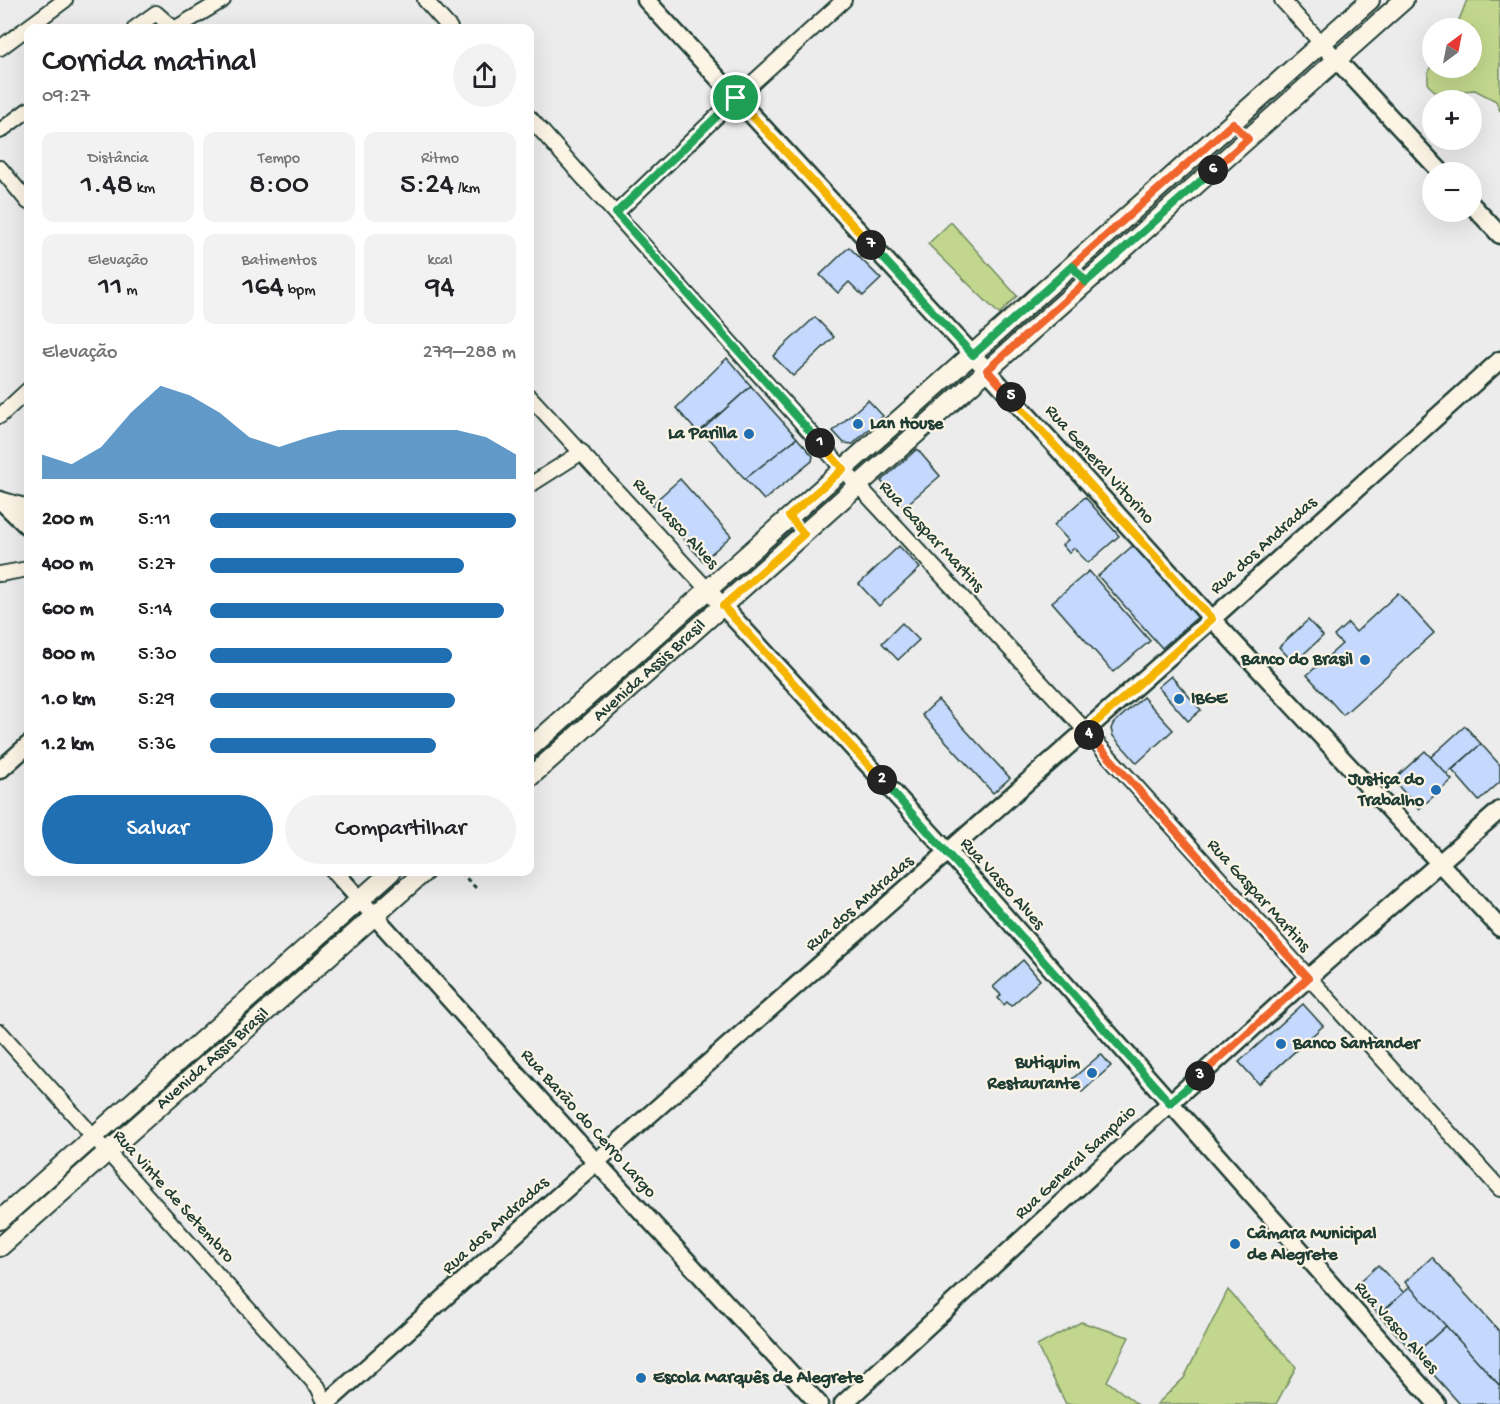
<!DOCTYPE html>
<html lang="pt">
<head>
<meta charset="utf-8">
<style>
  :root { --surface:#fff; --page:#f2f2f2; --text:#202124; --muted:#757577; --accent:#1f6fb2 }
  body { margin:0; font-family:"Gochi Hand",sans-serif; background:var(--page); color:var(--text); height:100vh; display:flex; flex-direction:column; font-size:22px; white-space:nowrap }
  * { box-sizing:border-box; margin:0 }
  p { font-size:20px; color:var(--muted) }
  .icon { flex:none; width:33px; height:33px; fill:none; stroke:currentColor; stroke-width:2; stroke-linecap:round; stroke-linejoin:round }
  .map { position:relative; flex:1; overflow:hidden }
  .side { position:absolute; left:24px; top:24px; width:510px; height:852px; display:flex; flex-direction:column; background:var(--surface); border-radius:12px; box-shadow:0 6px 24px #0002 }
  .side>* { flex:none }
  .needle { width:39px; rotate:32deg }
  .controls { position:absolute; left:1422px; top:18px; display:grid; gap:12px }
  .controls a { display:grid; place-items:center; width:60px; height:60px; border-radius:50%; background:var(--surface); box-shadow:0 6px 24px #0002; font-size:30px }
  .pin { position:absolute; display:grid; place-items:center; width:51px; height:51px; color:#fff; margin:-26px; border:3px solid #fff; border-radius:50%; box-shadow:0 2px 6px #0007 }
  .km { position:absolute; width:30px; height:30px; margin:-15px; border-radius:50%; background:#222; color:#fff; font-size:16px; line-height:30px; text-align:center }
  .round { display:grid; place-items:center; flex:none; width:63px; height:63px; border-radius:32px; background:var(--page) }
  .summary { display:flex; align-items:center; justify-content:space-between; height:102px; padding:0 18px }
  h1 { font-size:33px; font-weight:600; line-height:45px }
  .stats { display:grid; grid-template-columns:repeat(3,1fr); gap:9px; height:102px; padding:6px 18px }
  .stats div { display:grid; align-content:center; border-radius:12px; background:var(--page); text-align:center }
  .stats b { font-size:30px; font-weight:600 }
  .stats small { font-size:16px; font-weight:400 }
  .stats p { font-size:16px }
  .chart { height:168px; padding:12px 18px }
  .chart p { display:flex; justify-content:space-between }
  .chart svg { width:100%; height:108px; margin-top:6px; fill:var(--accent); opacity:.7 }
  .primary-button { display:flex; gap:12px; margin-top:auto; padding:12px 18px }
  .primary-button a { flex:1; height:69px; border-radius:36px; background:var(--accent); color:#fff; font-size:24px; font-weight:600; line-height:69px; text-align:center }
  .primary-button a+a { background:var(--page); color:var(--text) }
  ul { padding:0 18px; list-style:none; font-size:20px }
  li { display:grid; grid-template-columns:96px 72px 1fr; align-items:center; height:45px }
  li i { height:15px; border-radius:8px; background:var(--accent) }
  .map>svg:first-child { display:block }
  .green { fill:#c2d78d; stroke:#708a60; stroke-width:1.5 }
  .building { fill:#c5d8fd; stroke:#1f3d34; stroke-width:1.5 }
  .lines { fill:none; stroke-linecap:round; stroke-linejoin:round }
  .minor-casing { stroke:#1f3d34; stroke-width:18 }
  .tertiary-casing { stroke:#1f3d34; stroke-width:21 }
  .secondary-casing { stroke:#1f3d34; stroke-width:22 }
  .path { stroke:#1f3d34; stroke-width:3; stroke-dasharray:4.5 4.5; stroke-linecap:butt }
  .minor { stroke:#fcf5e5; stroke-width:14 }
  .tertiary { stroke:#fcf5e5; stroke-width:16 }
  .secondary { stroke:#fcf5e5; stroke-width:18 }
  .split-1-casing { stroke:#fff; stroke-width:12 }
  .split-2-casing { stroke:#fff; stroke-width:12 }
  .split-3-casing { stroke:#fff; stroke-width:12 }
  .split-4-casing { stroke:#fff; stroke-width:12 }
  .split-5-casing { stroke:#fff; stroke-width:12 }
  .split-6-casing { stroke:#fff; stroke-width:12 }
  .split-7-casing { stroke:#fff; stroke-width:12 }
  .split-8-casing { stroke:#fff; stroke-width:12 }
  .split-1 { stroke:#22a559; stroke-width:8 }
  .split-2 { stroke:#f5b400; stroke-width:8 }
  .split-3 { stroke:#22a559; stroke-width:8 }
  .split-4 { stroke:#f0652b; stroke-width:8 }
  .split-5 { stroke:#f5b400; stroke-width:8 }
  .split-6 { stroke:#f0652b; stroke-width:8 }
  .split-7 { stroke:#22a559; stroke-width:8 }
  .split-8 { stroke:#f5b400; stroke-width:8 }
  .poi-dot { fill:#1f6fb2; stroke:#fcf5e5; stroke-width:2 }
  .labels { text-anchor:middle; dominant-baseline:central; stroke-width:4.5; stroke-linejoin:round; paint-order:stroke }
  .poi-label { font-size:18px; font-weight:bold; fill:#1f3d34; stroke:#fcf5e5; text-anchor:start }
  .street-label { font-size:18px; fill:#1f3d34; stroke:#fcf5e5 }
</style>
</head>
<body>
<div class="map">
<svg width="1500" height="1404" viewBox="0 0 1500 1404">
  <rect width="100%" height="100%" fill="#ececec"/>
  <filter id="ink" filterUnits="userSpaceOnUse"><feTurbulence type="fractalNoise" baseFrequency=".0167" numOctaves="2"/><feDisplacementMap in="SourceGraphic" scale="12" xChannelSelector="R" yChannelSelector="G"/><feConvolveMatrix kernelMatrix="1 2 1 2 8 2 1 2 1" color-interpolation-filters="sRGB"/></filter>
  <g filter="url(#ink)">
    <!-- green -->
    <g class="green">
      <path d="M1467,0h33v111l-4,-10 -21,-11 -38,3 -9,-8v-11l4,-12v6h40v-40h-22l9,-8z"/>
      <path d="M951,222l66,74 -18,18 -71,-70z"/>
      <path d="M1228,1290l68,77 -20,37h-119l27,-26z"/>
      <path d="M1081,1322l48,15 -22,44 30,23h-71l-29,-58z"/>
    </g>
    <!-- building -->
    <g class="building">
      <path d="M849,247l32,32 -18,17 -14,-14 -11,11 -18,-18z"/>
      <path d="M815,317l19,20 -41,39 -20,-20z"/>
      <path d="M727,358l24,28 -53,47 -22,-25z"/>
      <path d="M751,386l46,52 -52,41 -43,-49z"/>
      <path d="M868,400l15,16 -30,28 -9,-1 -11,-12z"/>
      <path d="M797,438l16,18 -1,5 -48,39 -19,-21z"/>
      <path d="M917,449l23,27 -36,31 -23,-26z"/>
      <path d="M680,479l51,57 -28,25 -51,-57z"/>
      <path d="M1085,497l34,39 -31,27 -14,-15 -5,5 -7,-8 6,-5 -14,-15z"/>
      <path d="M1137,542l64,72 -39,34 -64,-72z"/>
      <path d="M899,546l21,22 -41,38 -20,-22z"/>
      <path d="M1089,571l61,70 -37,31 -61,-70z"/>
      <path d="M1398,593l36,40 -91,82 -36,-40 35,-31 -8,-8 14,-13 8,9z"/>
      <path d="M1308,620l15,16 -29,27 -15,-16z"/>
      <path d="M902,623l17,17 -21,20 -16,-17z"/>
      <path d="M1171,676l30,34 -13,11 -30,-34z"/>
      <path d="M1143,697l30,33 -36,33 -24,-27 -2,-7 2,-5z"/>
      <path d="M938,700l72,78 -17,15 -71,-78z"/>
      <path d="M1465,726l16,18 -62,54 -15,-17z"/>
      <path d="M1481,744l19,21v17l-21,19 -27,-31z"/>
      <path d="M1425,751l27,29 -33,29 -26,-29z"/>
      <path d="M1023,960l17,20 -29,26 -4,-4 -3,3 -6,-7 3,-3 -8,-8z"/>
      <path d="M1303,1004l20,22 -64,58 -20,-22z"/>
      <path d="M1101,1054l10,12 -29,26 -11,-12z"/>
      <path d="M1432,1257l68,75v54l-95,-104z"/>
      <path d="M1378,1265l26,28 -25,22 -25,-28z"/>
      <path d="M1410,1287l36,39 -31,28 -36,-39z"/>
      <path d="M1446,1326l54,60v18h-40l-45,-50z"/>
    </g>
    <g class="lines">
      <defs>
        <g id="minor">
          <path d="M425,0l25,28"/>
          <path d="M1282,0l40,44"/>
          <path d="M135,28l21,-15 17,15"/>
          <path d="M176,28l47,-28"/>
          <path d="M0,48l65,-48"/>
          <path d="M530,118l313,351 243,262 414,458"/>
          <path d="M0,131l28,-21"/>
          <path d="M0,168l28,34"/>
          <path d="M616,213l120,-115 108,-98"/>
          <path d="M530,397l177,192"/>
          <path d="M0,416l28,-26"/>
          <path d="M530,485l52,-33"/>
          <path d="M0,499l28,8"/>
          <path d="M0,574l28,-5"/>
          <path d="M0,1032l318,355 8,17"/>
        </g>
        <g id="tertiary">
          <path d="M646,0l327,355 239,264 288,309"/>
          <path d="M1322,44l119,128"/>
          <path d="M1472,205l28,30"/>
          <path d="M0,500l28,27"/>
          <path d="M707,589l242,264 488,551"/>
          <path d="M0,770l28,-25"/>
          <path d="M335,872l261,290 223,242"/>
          <path d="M326,1404l270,-242 616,-543 288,-259"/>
          <path d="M843,1404l327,-301 138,-125 192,-168"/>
        </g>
        <g id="secondary">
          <path d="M530,748l840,-748"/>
          <path id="s1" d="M530,777l874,-777"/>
          <path d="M0,1220l391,-348"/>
          <path id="s2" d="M0,1247l424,-375"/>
        </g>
      </defs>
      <!-- minor casing -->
      <use href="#minor" class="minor-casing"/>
      <!-- tertiary casing -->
      <use href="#tertiary" class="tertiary-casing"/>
      <!-- secondary casing -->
      <use href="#secondary" class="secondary-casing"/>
      <!-- path -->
      <path class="path" d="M460,872l16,16"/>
      <!-- minor -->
      <use href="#minor" class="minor"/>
      <!-- tertiary -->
      <use href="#tertiary" class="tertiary"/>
      <!-- secondary -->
      <use href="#secondary" class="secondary"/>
    </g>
  </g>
  <g class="lines" filter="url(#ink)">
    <defs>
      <path id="split-1" d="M736,98l-120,115 204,230"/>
      <path id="split-2" d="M820,443l23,26 -54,47 15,18 -81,72 159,174"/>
      <path id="split-3" d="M882,780l288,323 30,-27"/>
      <path id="split-4" d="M1089,735l219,243 -108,98"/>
      <path id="split-5" d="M1011,397l201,222 -126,112 3,4"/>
      <path id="split-6" d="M1011,397l-24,-27 99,-88 -14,-16 161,-143 15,16 -35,31"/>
      <path id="split-7" d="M871,245l102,110 99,-89 14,16 127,-112"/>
      <path id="split-8" d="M736,98l135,147"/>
    </defs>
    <!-- split-1 casing -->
    <use href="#split-1" class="split-1-casing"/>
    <!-- split-2 casing -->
    <use href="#split-2" class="split-2-casing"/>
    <!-- split-3 casing -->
    <use href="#split-3" class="split-3-casing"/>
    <!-- split-4 casing -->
    <use href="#split-4" class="split-4-casing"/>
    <!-- split-5 casing -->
    <use href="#split-5" class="split-5-casing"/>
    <!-- split-6 casing -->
    <use href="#split-6" class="split-6-casing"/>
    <!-- split-7 casing -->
    <use href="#split-7" class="split-7-casing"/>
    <!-- split-8 casing -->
    <use href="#split-8" class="split-8-casing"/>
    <!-- split-1 -->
    <use href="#split-1" class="split-1"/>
    <!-- split-2 -->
    <use href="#split-2" class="split-2"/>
    <!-- split-3 -->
    <use href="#split-3" class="split-3"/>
    <!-- split-4 -->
    <use href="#split-4" class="split-4"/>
    <!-- split-5 -->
    <use href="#split-5" class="split-5"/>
    <!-- split-6 -->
    <use href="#split-6" class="split-6"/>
    <!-- split-7 -->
    <use href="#split-7" class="split-7"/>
    <!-- split-8 -->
    <use href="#split-8" class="split-8"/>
  </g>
  <!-- markers -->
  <g class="poi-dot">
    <circle cx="858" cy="424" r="6"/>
    <circle cx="749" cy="434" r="6"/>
    <circle cx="1365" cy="660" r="6"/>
    <circle cx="1179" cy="699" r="6"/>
    <circle cx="1436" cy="790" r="6"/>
    <circle cx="1281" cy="1044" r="6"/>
    <circle cx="1092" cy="1073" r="6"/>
    <circle cx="1235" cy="1244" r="6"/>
    <circle cx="641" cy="1378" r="6"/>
  </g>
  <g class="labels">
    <!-- poi labels -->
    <g class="poi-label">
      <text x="870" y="424">Lan House</text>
      <text x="737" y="434" text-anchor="end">La Parilla</text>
      <text x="1353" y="660" text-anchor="end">Banco do Brasil</text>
      <text x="1191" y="699">IBGE</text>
      <text x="1424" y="780" text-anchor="end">Justiça do<tspan x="1424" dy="21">Trabalho</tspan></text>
      <text x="1293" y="1044">Banco Santander</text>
      <text x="1080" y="1063" text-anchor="end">Butiquim<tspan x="1080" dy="21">Restaurante</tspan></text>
      <text x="1247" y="1234">Câmara Municipal<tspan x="1247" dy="21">de Alegrete</tspan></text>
      <text x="653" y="1378">Escola Marquês de Alegrete</text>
    </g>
    <!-- street labels -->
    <g class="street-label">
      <text transform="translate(1099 465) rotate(48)">Rua General Vitorino</text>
      <text transform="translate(675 524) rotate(47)">Rua Vasco Alves</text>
      <text transform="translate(931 537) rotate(47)">Rua Gaspar Martins</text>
      <text transform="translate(1264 546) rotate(-42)">Rua dos Andradas</text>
      <text stroke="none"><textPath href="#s1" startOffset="160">Avenida Assis Brasil</textPath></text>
      <text transform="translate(1002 884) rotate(48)">Rua Vasco Alves</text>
      <text transform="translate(1258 896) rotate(48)">Rua Gaspar Martins</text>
      <text transform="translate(860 904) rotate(-41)">Rua dos Andradas</text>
      <text stroke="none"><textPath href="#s2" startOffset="284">Avenida Assis Brasil</textPath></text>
      <text transform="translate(588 1124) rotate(48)">Rua Barão do Cerro Largo</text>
      <text transform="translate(1076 1163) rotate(-43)">Rua General Sampaio</text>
      <text transform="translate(173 1197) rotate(48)">Rua Vinte de Setembro</text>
      <text transform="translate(496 1226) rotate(-42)">Rua dos Andradas</text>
      <text transform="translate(1396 1328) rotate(48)">Rua Vasco Alves</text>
    </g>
  </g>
</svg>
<div class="controls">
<a><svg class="needle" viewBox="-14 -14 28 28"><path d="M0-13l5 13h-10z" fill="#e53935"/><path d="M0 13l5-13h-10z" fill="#757577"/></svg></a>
<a>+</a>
<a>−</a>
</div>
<div class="pin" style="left:736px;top:98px;background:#1e9e55"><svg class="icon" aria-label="arrive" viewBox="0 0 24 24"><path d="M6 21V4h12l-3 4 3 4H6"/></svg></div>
<b class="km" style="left:820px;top:443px">1</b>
<b class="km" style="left:882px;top:780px">2</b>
<b class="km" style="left:1200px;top:1076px">3</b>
<b class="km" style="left:1089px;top:735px">4</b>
<b class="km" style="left:1011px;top:397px">5</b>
<b class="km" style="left:1213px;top:170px">6</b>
<b class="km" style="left:871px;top:245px">7</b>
<section class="side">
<div class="summary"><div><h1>Corrida matinal</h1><p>09:27</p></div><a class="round"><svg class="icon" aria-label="share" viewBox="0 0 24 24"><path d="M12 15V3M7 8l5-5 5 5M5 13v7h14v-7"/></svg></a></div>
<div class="stats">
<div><p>Distância</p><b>1.48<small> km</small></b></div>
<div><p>Tempo</p><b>8:00</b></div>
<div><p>Ritmo</p><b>5:24<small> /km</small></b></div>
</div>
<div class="stats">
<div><p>Elevação</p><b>11<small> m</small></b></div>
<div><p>Batimentos</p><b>164<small> bpm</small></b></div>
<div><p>kcal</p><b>94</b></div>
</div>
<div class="chart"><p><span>Elevação</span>279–288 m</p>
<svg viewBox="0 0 160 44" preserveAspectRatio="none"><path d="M0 44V34L10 38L20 31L30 17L40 6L50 10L60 17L70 27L80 31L90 27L100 24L110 24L120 24L130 24L140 24L150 27L160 34V44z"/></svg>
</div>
<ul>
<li><b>200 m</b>5:11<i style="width:100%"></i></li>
<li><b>400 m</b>5:27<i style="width:83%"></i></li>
<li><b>600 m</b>5:14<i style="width:96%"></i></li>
<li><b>800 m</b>5:30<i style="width:79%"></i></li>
<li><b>1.0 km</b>5:29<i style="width:80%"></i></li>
<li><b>1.2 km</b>5:36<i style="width:74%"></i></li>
</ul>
<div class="primary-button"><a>Salvar</a><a>Compartilhar</a></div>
</section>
</div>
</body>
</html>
